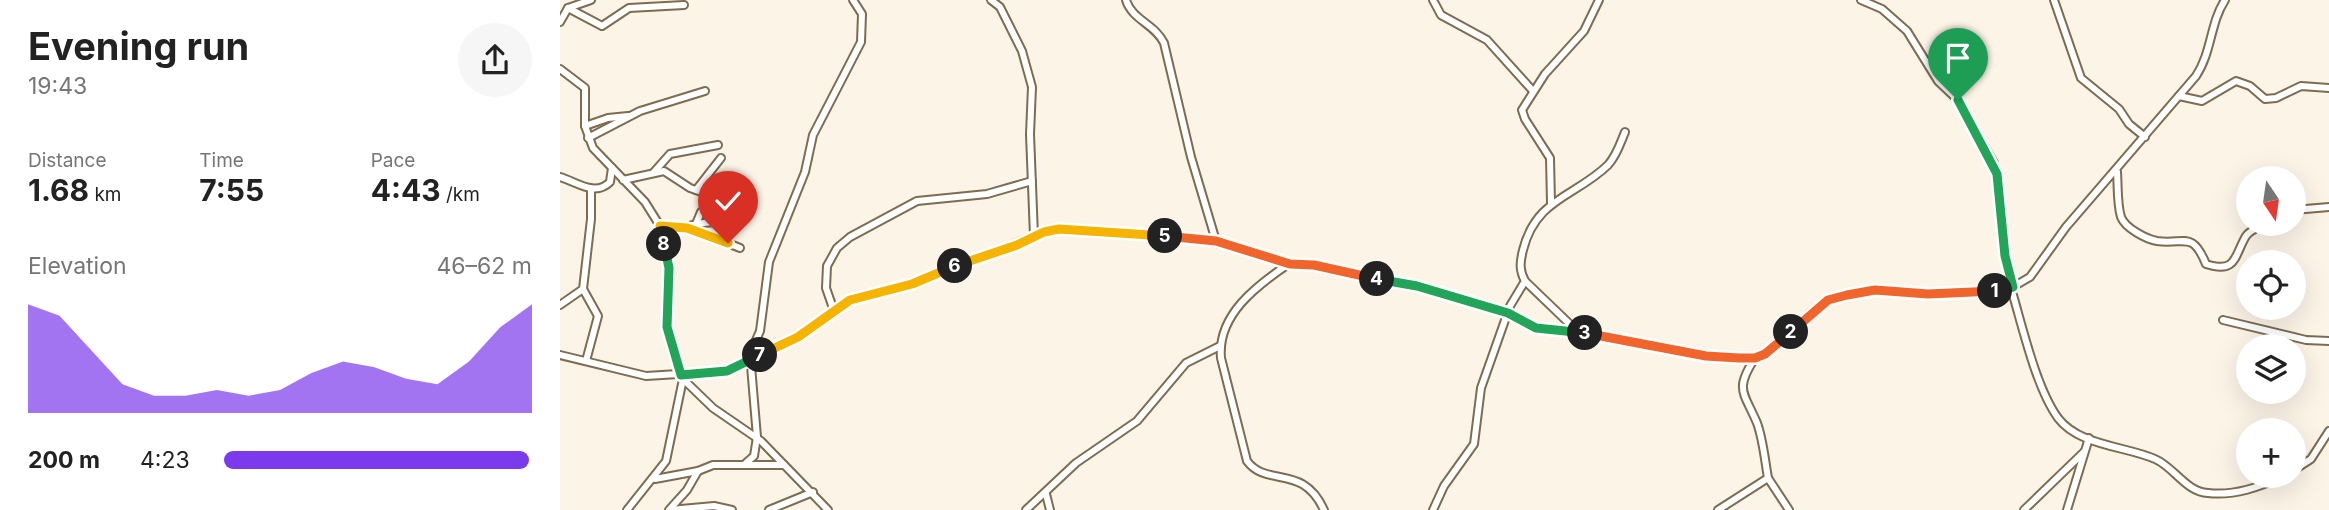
<!DOCTYPE html>
<html lang="en">
<head>
<meta charset="utf-8">
<style>
  :root { --surface:#fff; --page:#f6f6f6; --text:#222; --muted:#767676; --accent:#7c3aed }
  body { margin:0; font-family:Inter,sans-serif; background:var(--page); color:var(--text); height:100vh; display:flex; flex-direction:column; font-size:26px; white-space:nowrap }
  * { box-sizing:border-box; margin:0 }
  p { font-size:23px; color:var(--muted) }
  .icon { flex:none; width:38px; height:38px; fill:none; stroke:currentColor; stroke-width:2; stroke-linecap:round; stroke-linejoin:round }
  .map { position:relative; flex:1; overflow:hidden }
  .drawer { display:flex; flex-direction:column; background:var(--surface); width:560px }
  .drawer>* { flex:none }
  .needle { width:46px; rotate:167deg }
  .controls { position:absolute; left:1676px; top:166px; display:grid; gap:14px }
  .controls a { display:grid; place-items:center; width:70px; height:70px; border-radius:50%; background:var(--surface); box-shadow:0 7px 28px #0002; font-size:35px }
  .pin { position:absolute; display:grid; place-items:center; width:60px; height:60px; color:#fff; margin:-72px -30px; border-radius:50% 50% 50% 0; rotate:-45deg; box-shadow:0 0 7px #0007 }
  .pin .icon { rotate:45deg }
  .km { position:absolute; width:35px; height:35px; margin:-18px; border-radius:50%; background:#222; color:#fff; font-size:19px; line-height:35px; text-align:center }
  .round { display:grid; place-items:center; flex:none; width:74px; height:74px; border-radius:37px; background:var(--page) }
  .head { display:flex; align-items:center; justify-content:space-between; height:119px; padding:0 28px }
  h1 { font-size:38px; font-weight:700; line-height:52px }
  .metrics { display:grid; grid-template-columns:repeat(3,1fr); gap:10px; height:119px; padding:7px 28px }
  .metrics div { display:grid; align-content:center }
  .metrics b { font-size:30px; font-weight:700 }
  .metrics small { font-size:19px; font-weight:400 }
  .metrics p { font-size:19px }
  .chart { height:196px; padding:14px 28px }
  .chart p { display:flex; justify-content:space-between }
  .chart svg { width:100%; height:126px; margin-top:7px; fill:var(--accent); opacity:.7 }
  ul { padding:0 28px; list-style:none; font-size:23px }
  li { display:grid; grid-template-columns:112px 84px 1fr; align-items:center; height:52px }
  li i { height:18px; border-radius:9px; background:var(--accent) }
  main { display:flex; flex:1; min-height:0 }
  .map>svg:first-child { display:block }
  .lines { fill:none; stroke-linecap:round; stroke-linejoin:round }
  .minor-casing { stroke:#7d6c4f; stroke-width:10 }
  .minor { stroke:#fff; stroke-width:6 }
  .split-1-casing { stroke:#fff; stroke-width:14 }
  .split-2-casing { stroke:#fff; stroke-width:14 }
  .split-3-casing { stroke:#fff; stroke-width:14 }
  .split-4-casing { stroke:#fff; stroke-width:14 }
  .split-5-casing { stroke:#fff; stroke-width:14 }
  .split-6-casing { stroke:#fff; stroke-width:14 }
  .split-7-casing { stroke:#fff; stroke-width:14 }
  .split-8-casing { stroke:#fff; stroke-width:14 }
  .split-9-casing { stroke:#fff; stroke-width:14 }
  .split-1 { stroke:#22a559; stroke-width:9 }
  .split-2 { stroke:#f0652b; stroke-width:9 }
  .split-3 { stroke:#f0652b; stroke-width:9 }
  .split-4 { stroke:#22a559; stroke-width:9 }
  .split-5 { stroke:#f0652b; stroke-width:9 }
  .split-6 { stroke:#f5b400; stroke-width:9 }
  .split-7 { stroke:#f5b400; stroke-width:9 }
  .split-8 { stroke:#22a559; stroke-width:9 }
  .split-9 { stroke:#f5b400; stroke-width:9 }
</style>
</head>
<body>
<main>
<section class="drawer">
<div class="head"><div><h1>Evening run</h1><p>19:43</p></div><a class="round"><svg class="icon" aria-label="share" viewBox="0 0 24 24"><path d="M12 15V3M7 8l5-5 5 5M5 13v7h14v-7"/></svg></a></div>
<div class="metrics">
<div><p>Distance</p><b>1.68<small> km</small></b></div>
<div><p>Time</p><b>7:55</b></div>
<div><p>Pace</p><b>4:43<small> /km</small></b></div>
</div>
<div class="chart"><p><span>Elevation</span>46–62 m</p>
<svg viewBox="0 0 160 44" preserveAspectRatio="none"><path d="M0 44V6L10 10L20 22L30 34L40 38L50 38L60 36L70 38L80 36L90 30L100 26L110 28L120 32L130 34L140 26L150 14L160 6V44z"/></svg>
</div>
<ul>
<li><b>200 m</b>4:23<i style="width:99%"></i></li>
</ul>
</section>
<div class="map">
<svg width="1769" height="510" viewBox="0 0 1769 510">
  <rect width="100%" height="100%" fill="#fcf4e7"/>
  <g class="lines">
    <defs>
      <g id="minor">
        <path d="M431,0l9,7 22,44 10,36 -2,47 4,102"/>
        <path d="M566,0c6,20 29,24 38,43l27,114 25,84"/>
        <path d="M873,0l8,15 46,25 46,51"/>
        <path d="M1301,0l21,9 25,22 31,50 20,19 36,63 11,93 8,31"/>
        <path d="M1494,0l27,78 38,31 10,15 16,13"/>
        <path d="M8,8l34,18 27,-18 55,-3"/>
        <path d="M0,22l8,-14 23,-8"/>
        <path d="M0,69l25,19v38l8,22 52,54 15,24 9,42 -2,59 16,52 -17,82 -39,49"/>
        <path d="M1619,96l23,5 34,-20 14,5 15,13 11,-1 25,-12 28,2"/>
        <path d="M25,126l23,-8 20,-2"/>
        <path d="M28,138l52,-27 65,-20"/>
        <path d="M94,172l16,-18 48,-9"/>
        <path d="M1557,172c1,14 0,32 4,45 4,11 25,22 36,24 27,4 35,-11 49,23 31,10 28,-8 40,-28 4,-6 13,-9 19,-12"/>
        <path d="M0,177c17,5 35,20 50,5l2,-14"/>
        <path d="M63,180l41,-9 26,17 40,14"/>
        <path d="M136,190l25,-32"/>
        <path d="M991,203l-1,-45 -25,-39 -3,-9 23,-36 39,-43 15,-31"/>
        <path d="M1734,210l35,-3"/>
        <path d="M136,224l5,-12 16,-14"/>
        <path d="M100,226l27,1 53,21"/>
        <path d="M127,227c21,-9 34,0 56,-11"/>
        <path d="M730,263c-33,22 -73,52 -69,95l26,103c20,27 56,2 77,49"/>
        <path d="M1451,288c11,37 25,100 47,130 21,28 68,28 97,41 19,8 31,33 53,34 27,3 51,-6 76,-17"/>
        <path d="M23,289l15,27 -12,45"/>
        <path d="M0,305l23,-16 8,-70v-30"/>
        <path d="M274,311l-8,-23 1,-22 10,-18 13,-11 67,-36 70,-7 45,-13"/>
        <path d="M1663,320l83,20 23,1"/>
        <path d="M1017,331l-52,-50c-6,-11 -5,-19 -2,-31 13,-52 52,-53 85,-85 9,-10 12,-21 17,-33"/>
        <path d="M0,355l86,21 81,-5 71,-34 52,-37 84,-24 110,-44 29,-3 128,10 89,24 24,2 103,21 91,27 32,16 70,7 96,20 49,2 21,-12 34,-33 27,-16 38,-7 53,4 64,-3 19,-3 19,-11 36,-50 130,-151c16,-24 14,-53 29,-76"/>
        <path d="M123,379l30,29 48,33 67,69"/>
        <path d="M186,463l8,-7 3,-19 -7,-83 10,-23 9,-69 36,-90 8,-37 48,-93 1,-28 -9,-14"/>
        <path d="M1734,470l17,-11 18,-28"/>
        <path d="M1208,478l21,32"/>
        <path d="M95,479l43,-8 15,-6h71"/>
        <path d="M486,494l4,16"/>
        <path d="M109,510l18,-20 11,-19"/>
        <path d="M110,510l44,-4 18,4"/>
        <path d="M209,510l44,-18"/>
        <path d="M466,510l50,-47 61,-42 49,-58 34,-17"/>
        <path d="M873,510l11,-24 30,-42 7,-56 29,-82 15,-25"/>
        <path d="M1158,510l50,-32c-3,-17 -5,-39 -11,-55 -13,-31 -23,-33 -2,-65"/>
        <path d="M1464,510l60,-58"/>
        <path d="M1507,510l22,-72"/>
      </g>
    </defs>
    <!-- minor casing -->
    <use href="#minor" class="minor-casing"/>
    <!-- minor -->
    <use href="#minor" class="minor"/>
  </g>
  <g class="lines">
    <defs>
      <path id="split-1" d="M1398,100l39,74 8,82 8,31 -18,4"/>
      <path id="split-2" d="M1231,332l37,-32 19,-5 28,-5 53,4 67,-3"/>
      <path id="split-3" d="M1025,333l121,23 33,2h16l10,-4 26,-22"/>
      <path id="split-4" d="M817,279l40,7 91,27 28,15 49,5"/>
      <path id="split-5" d="M605,236l51,5 74,23 24,1 63,14"/>
      <path id="split-6" d="M395,266l62,-21 27,-13 15,-3 106,7"/>
      <path id="split-7" d="M200,355l38,-18 52,-37 62,-16 43,-18"/>
      <path id="split-8" d="M104,244l5,24 -2,59 14,48 46,-4 33,-16"/>
      <path id="split-9" d="M104,244l-4,-18 27,2 41,15"/>
    </defs>
    <!-- split-1 casing -->
    <use href="#split-1" class="split-1-casing"/>
    <!-- split-2 casing -->
    <use href="#split-2" class="split-2-casing"/>
    <!-- split-3 casing -->
    <use href="#split-3" class="split-3-casing"/>
    <!-- split-4 casing -->
    <use href="#split-4" class="split-4-casing"/>
    <!-- split-5 casing -->
    <use href="#split-5" class="split-5-casing"/>
    <!-- split-6 casing -->
    <use href="#split-6" class="split-6-casing"/>
    <!-- split-7 casing -->
    <use href="#split-7" class="split-7-casing"/>
    <!-- split-8 casing -->
    <use href="#split-8" class="split-8-casing"/>
    <!-- split-9 casing -->
    <use href="#split-9" class="split-9-casing"/>
    <!-- split-1 -->
    <use href="#split-1" class="split-1"/>
    <!-- split-2 -->
    <use href="#split-2" class="split-2"/>
    <!-- split-3 -->
    <use href="#split-3" class="split-3"/>
    <!-- split-4 -->
    <use href="#split-4" class="split-4"/>
    <!-- split-5 -->
    <use href="#split-5" class="split-5"/>
    <!-- split-6 -->
    <use href="#split-6" class="split-6"/>
    <!-- split-7 -->
    <use href="#split-7" class="split-7"/>
    <!-- split-8 -->
    <use href="#split-8" class="split-8"/>
    <!-- split-9 -->
    <use href="#split-9" class="split-9"/>
  </g>
</svg>
<div class="controls">
<a><svg class="needle" viewBox="-14 -14 28 28"><path d="M0-13l5 13h-10z" fill="#e53935"/><path d="M0 13l5-13h-10z" fill="#767676"/></svg></a>
<a><svg class="icon" aria-label="locate" viewBox="0 0 24 24"><circle cx="12" cy="12" r="6"/><path d="M12 2v4M12 18v4M2 12h4M18 12h4"/></svg></a>
<a><svg class="icon" aria-label="layers" viewBox="0 0 24 24"><path d="M12 4l9 5-9 5-9-5zM3 14l9 5 9-5"/></svg></a>
<a>+</a>
</div>
<div class="pin" style="left:1398px;top:100px;background:#1e9e55"><svg class="icon" aria-label="arrive" viewBox="0 0 24 24"><path d="M6 21V4h12l-3 4 3 4H6"/></svg></div>
<div class="pin" style="left:168px;top:243px;background:#d93025"><svg class="icon" aria-label="check" viewBox="0 0 24 24"><path d="M5 12l5 5 9-10"/></svg></div>
<b class="km" style="left:1435px;top:291px">1</b>
<b class="km" style="left:1231px;top:332px">2</b>
<b class="km" style="left:1025px;top:333px">3</b>
<b class="km" style="left:817px;top:279px">4</b>
<b class="km" style="left:605px;top:236px">5</b>
<b class="km" style="left:395px;top:266px">6</b>
<b class="km" style="left:200px;top:355px">7</b>
<b class="km" style="left:104px;top:244px">8</b>
</div>
</main>
</body>
</html>
